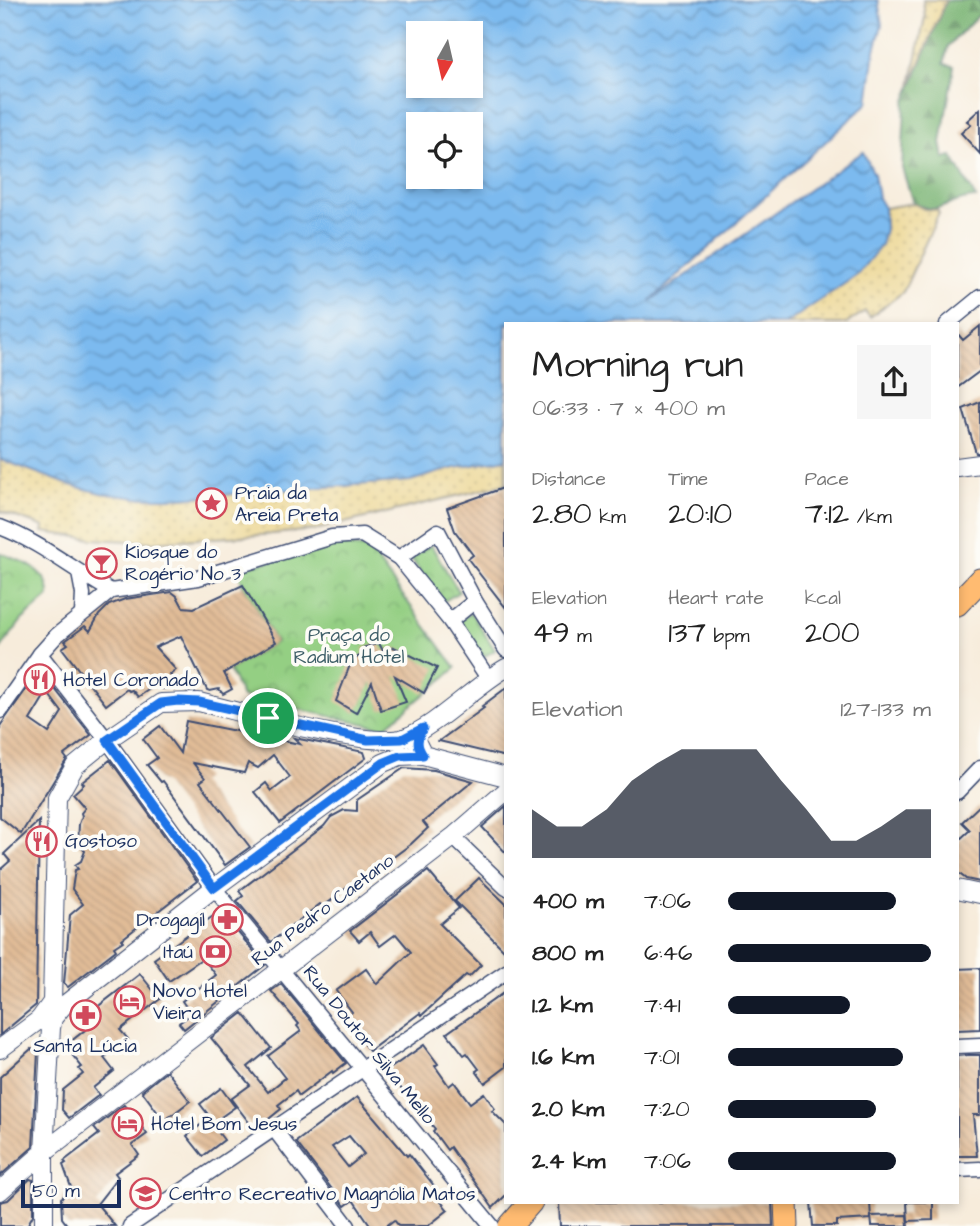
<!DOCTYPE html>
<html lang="en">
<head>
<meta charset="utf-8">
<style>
  :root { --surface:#fff; --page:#f6f6f6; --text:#222; --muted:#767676; --accent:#111827 }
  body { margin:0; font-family:"Architects Daughter",sans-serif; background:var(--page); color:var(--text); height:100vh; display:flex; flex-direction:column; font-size:26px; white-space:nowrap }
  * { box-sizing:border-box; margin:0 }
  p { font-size:23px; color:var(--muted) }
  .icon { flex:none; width:38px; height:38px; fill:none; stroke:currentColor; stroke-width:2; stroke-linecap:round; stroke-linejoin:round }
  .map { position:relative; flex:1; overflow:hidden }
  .panel { position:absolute; left:504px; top:322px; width:455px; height:882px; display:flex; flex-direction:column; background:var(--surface); border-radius:0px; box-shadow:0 4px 10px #0003 }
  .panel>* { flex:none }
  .needle { width:46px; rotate:188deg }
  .fabs { position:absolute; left:406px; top:21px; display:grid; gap:14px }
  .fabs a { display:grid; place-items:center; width:77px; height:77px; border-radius:0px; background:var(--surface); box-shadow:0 4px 10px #0003; font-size:35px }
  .scale { position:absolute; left:21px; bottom:18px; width:100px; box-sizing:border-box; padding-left:7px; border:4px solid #1b2f5e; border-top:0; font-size:19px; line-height:24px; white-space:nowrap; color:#1b2f5e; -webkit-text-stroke:5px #fdfcf7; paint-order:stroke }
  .pin { position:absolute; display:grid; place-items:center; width:60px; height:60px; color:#fff; margin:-30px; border:4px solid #fff; border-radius:50%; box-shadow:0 2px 7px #0007 }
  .round { display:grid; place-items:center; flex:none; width:74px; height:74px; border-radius:0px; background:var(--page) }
  .overview { display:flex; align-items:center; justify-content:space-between; height:119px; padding:0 28px }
  h1 { font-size:38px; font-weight:600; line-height:52px }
  .stats { display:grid; grid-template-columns:repeat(3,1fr); gap:10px; height:119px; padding:7px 28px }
  .stats div { display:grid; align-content:center }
  .stats b { font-size:30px; font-weight:600 }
  .stats small { font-size:19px; font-weight:400 }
  .stats p { font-size:19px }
  .chart { height:196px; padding:14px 28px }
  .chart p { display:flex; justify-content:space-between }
  .chart svg { width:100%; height:126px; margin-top:7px; fill:var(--accent); opacity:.7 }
  ul { padding:0 28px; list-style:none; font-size:23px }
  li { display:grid; grid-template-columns:112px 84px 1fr; align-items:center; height:52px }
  li i { height:18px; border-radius:9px; background:var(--accent) }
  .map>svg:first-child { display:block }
  .forest { fill:url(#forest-firs); stroke:#497068; stroke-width:2 }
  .sand { fill:url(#sand-dots); stroke:#84847e; stroke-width:2 }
  .park { fill:url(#park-crowns); stroke:#587f70; stroke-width:2 }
  .water { fill:url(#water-waves); stroke:#4c74a6; stroke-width:2; fill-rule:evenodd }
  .building { fill:url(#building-back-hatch); fill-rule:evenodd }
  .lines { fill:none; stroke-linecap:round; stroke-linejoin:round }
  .minor-casing { stroke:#3c4b71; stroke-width:17 }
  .tertiary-casing { stroke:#3c4b71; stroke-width:20 }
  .primary-casing { stroke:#3c4b71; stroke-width:25 }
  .minor { stroke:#fff; stroke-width:14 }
  .tertiary { stroke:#fff; stroke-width:18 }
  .primary { stroke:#ffbb71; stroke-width:23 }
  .route-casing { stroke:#fff; stroke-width:14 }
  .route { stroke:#1a73e8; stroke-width:9 }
  .labels { text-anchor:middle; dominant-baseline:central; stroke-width:7; stroke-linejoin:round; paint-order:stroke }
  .poi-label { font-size:19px; fill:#1b2f5e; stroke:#fdfcf7; text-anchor:start }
  .park-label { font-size:19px; fill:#3f5f69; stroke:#fdfcf7 }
  .street-label { font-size:19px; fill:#1b2f5e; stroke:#fdfcf7 }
</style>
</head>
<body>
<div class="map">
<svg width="980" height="1226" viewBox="0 0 980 1226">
  <defs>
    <pattern id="forest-firs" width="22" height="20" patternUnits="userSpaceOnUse" patternTransform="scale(1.75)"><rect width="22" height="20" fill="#77b271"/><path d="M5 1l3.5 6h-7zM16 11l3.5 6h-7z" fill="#619160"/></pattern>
    <pattern id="sand-dots" width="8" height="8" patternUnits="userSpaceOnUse" patternTransform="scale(1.75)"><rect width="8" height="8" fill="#eeda9e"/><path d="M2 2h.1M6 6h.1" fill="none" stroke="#ccbb8a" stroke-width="1.8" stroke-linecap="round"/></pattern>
    <pattern id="park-crowns" width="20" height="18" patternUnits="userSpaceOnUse" patternTransform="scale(1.75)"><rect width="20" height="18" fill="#94cf83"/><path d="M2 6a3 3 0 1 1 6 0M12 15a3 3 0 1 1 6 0" fill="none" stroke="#7fb274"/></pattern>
    <pattern id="water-waves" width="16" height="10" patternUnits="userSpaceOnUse" patternTransform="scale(1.75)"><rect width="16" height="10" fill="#7cbaef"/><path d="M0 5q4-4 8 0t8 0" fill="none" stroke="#6598c5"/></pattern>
    <pattern id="building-back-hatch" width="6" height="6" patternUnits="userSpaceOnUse" patternTransform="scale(1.75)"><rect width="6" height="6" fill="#e1bc97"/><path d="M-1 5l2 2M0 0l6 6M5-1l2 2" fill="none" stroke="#c0a285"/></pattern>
  </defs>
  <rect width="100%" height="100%" fill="#fdfcf7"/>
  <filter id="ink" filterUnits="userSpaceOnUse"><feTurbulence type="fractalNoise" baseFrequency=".0143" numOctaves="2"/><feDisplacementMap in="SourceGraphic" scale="14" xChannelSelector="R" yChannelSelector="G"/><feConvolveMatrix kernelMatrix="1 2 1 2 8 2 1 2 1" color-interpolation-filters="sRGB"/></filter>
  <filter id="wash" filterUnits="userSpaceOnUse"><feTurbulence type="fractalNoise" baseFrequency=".00686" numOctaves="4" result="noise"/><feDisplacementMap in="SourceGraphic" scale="28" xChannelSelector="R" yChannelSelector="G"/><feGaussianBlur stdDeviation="1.57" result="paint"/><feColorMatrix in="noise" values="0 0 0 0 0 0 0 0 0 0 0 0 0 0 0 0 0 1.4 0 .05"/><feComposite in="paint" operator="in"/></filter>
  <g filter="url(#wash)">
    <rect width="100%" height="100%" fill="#f7ecdb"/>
    <!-- forest -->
    <path class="forest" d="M946,0h34v14l-32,32 -4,18 10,2 -13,77 3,15 8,-2 24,42c-29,1 -34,20 -63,5l-11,-35 3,-65z"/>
    <!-- sand -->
    <g class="sand">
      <path d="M923,0h23l-35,85 14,-68z"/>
      <path d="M913,203l11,6 13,1 2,3 -36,79 -33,25 -5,-6 -19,13h-61l72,-49 28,-46 -1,-21z"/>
      <path d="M0,459l70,26 31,8 36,5h41l232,-17 40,-12 56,-10v25l-191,46 -54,5 -110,7 -58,-3 -50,-7 1,-5 -44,-16z"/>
    </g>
    <!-- park -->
    <g class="park">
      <path d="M335,545l33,3 88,120 -72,60 -142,-31 -13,-27 47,-28 -33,-57 -6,-16z"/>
      <path d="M431,545l28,47 -18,11 -30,-45z"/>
      <path d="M0,553c20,7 50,17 49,43l-27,24 -22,29z"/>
      <path d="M471,613l24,37 -13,8 -24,-37z"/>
    </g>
    <!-- water -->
    <path class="water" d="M0,0h878l4,25 -7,25 -7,53 -218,198 213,-149 11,22 4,24 6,10 1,21 -4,16 -24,30 -72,49h-279v135l-56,10 -40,12 -232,17h-41l-36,-5 -31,-8 -70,-26zM471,33v53h-53v-53zM471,124v53h-53v-53z"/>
    <g id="blocks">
      <!-- building -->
      <g class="building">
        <path d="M980,109v45l-19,-21 10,-9 -4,-3z"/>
        <path d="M980,326v45l-23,17v-55l6,7z"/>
        <path d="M980,402v51h-4l-13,-44z"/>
        <path d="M506,487v121l-38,-49 5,-4 -18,-24 -8,-23z"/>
        <path d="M243,585l33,57 -52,31 8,16 -9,5 -4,-5 -9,2 -3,-1 -26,-54 -26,11 21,23 -6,5 9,11 -17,3 -5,-5 -19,13 -6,-7 -3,1 -2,-2 -21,16 -44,-57 6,-4 -3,-3 20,-15 5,5 9,-16 10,-10 16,-6 47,-7 5,4 6,11 11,1z"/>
        <path d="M379,643l4,8 11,-4 43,21 -13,25 -29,-17 11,26 -25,8 -9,-28 -16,31 -20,-12 16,-41 12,-6 -1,-6z"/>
        <path d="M40,670l51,65 -27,20 3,4 -46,75 -21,-17v-91zM47,692l15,20 -13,21 -19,-13z"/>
        <path d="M506,688v69l-67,-16 45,-33 -2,-2z"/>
        <path d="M186,721l114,23 -6,-6 70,14 2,6 -86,65 -25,-31 11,-9 6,8 18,-14 -17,-22 -15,13 -10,-5 -4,10 -51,-10 12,15 -5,4 50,65 -25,18 -62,-84 -2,1 -14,-17 10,-7 -14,-19 17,-13 20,27z"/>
        <path d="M110,760l87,121 -75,58 1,2 -9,6 2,3 -48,37 -4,-3 6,-69 13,-11 -11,-15 3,-19 3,-1 -3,-4 6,-4 4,-10 -7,-7 1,-20 3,-8 -1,-3 4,-5 -12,-14 11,-10 -2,-2z"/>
        <path d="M404,768l30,2 39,11 -50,41 5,6 -17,16 -50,37 -2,-3 -36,29 -3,-3 -49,38 -34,-41 6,-5 -4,-5 85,-65 7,-9 13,-7 13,1v-11z"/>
        <path d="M980,805v77l-14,-3 -9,-7v-30l13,-12 -8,-8z"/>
        <path d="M506,806v47l-24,-26z"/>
        <path d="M39,821l-3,184 -36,30v-165l10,-9 -6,-7z"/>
        <path d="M428,871l31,37 -19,16 41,41 -12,12 -3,-2 -44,40 -2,-2 -51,38 -9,-12 5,-3 -16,-21 3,-3 -16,-21 30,-22 11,15 34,-32 -15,-18 -16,12 -10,-14 -11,9 -9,-10z"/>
        <path d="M479,878l27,26v48l-51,-51z"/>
        <path d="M220,911l45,54 -81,64 -5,-6 12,-9 -9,-13 34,-26 -13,-17 -34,23 -15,-22z"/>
        <path d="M980,968v61l-23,1v-61z"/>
        <path d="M140,974l20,25 -40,31 8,9 -24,19 10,13 -21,17 6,7 -30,23 -7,-8 1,-20 20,-16 -4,-5 3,-2 -17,-21 20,-16 -7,-8z"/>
        <path d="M281,984l65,79 -13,10 -1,-2 -33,25 -3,-5 -18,14 3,4 -26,21 -24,-31 19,-14 -39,-47 32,-25 28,35 -23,19 20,25 17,-14 -17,-22 33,-25 -4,-5 2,-2 -28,-33z"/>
        <path d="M506,991v76l-21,16 -9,-12 3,-2 -12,-16 -3,2 -17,-22z"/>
        <path d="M424,1045l14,19 -3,2 14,20 5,-4 16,21 14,-10 11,16 -3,2 14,14v70l-13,13 -43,-61 -3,3 -14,-19 2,-2 -19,-24 -2,2 -26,-37z"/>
        <path d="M31,1049l7,3 -5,95 -33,29v-99z"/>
        <path d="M969,1055h11v60h-7l4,41h-20v-100z"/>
        <path d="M167,1071l23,30 -26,20 -22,-30z"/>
        <path d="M221,1088l14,19 -21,15 -14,-18z"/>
        <path d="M357,1097l50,59 2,-2 26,33 -4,3 17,20 -20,16h-29l-5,-6 -8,6h-15l-18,-26 -8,6 -49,-64zM349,1136l15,18 -16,13 -16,-20z"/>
        <path d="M124,1105l23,29 -15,11 7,10 -24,18 3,4 -21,27 18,22h-47l-6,-8 -1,-20 11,-8 -9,-25 3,-2 -2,-2 35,-27 -5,-6z"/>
        <path d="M208,1119l16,21 -21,16 -16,-20z"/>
        <path d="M30,1179l3,1v35l-6,11h-27v-24l8,-2z"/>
        <path d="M559,1202h213l1,24h-213z"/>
        <path d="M811,1202h59l1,17 -34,2v5h-24z"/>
        <path d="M907,1202h26v18l-25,1z"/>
        <path d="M907,1215l1,11h-36l-1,-10z"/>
      </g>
    </g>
  </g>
  <g filter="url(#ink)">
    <use href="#blocks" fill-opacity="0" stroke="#3c4b71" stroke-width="2"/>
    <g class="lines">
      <defs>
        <g id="minor">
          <path d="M947,324l33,-27"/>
          <path d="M0,527c40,15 73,43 111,64"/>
          <path d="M399,558l39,-27 37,70 31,49"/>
          <path d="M79,573l4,21 -1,19"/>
          <path d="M450,621l25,-20"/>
          <path d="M40,654l67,86 107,148 278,338"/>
          <path d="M0,711l40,-57 17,-19 54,-44 87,-13 134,-41 30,-2 37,23 51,63 38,57"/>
          <path d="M957,792l23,-24"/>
          <path d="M453,837l53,51"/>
          <path d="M957,1046l23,-1"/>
          <path d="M274,1129l74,97"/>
          <path d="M957,1170l23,-1"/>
          <path d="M130,1226l376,-254"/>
        </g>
        <g id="tertiary">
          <path d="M957,467l23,-3"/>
          <path d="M418,745l5,10 83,22"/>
          <path d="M957,889l23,5"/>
          <path d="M52,1002l4,4h7l151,-118 169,-125 17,-7 23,-1"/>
          <path d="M39,1020l13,-18 5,-204 18,-32 32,-26 54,-37 38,-1c41,10 171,47 205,36 32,-11 70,-52 102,-70"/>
          <path d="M0,1049l39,-29 8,2 2,3"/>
          <path d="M0,1191l44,-39 409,-315 53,-46"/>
          <path d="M44,1226v-74l7,-124 2,-10 10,-12"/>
        </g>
        <g id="primary">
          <path d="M957,604l23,-24"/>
          <path d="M786,1202l1,24"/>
          <path d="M510,1226l21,-24"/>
        </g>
      </defs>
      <!-- minor casing -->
      <use href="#minor" class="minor-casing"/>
      <!-- tertiary casing -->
      <use href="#tertiary" class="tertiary-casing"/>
      <!-- primary casing -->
      <use href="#primary" class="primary-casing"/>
      <!-- minor -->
      <use href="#minor" class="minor"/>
      <!-- tertiary -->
      <use href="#tertiary" class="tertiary"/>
      <!-- primary -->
      <use href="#primary" class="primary"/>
    </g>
  </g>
  <g class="lines" filter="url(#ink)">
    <defs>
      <path id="route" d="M178,701l21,1 169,38 34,-1 21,-11c-6,11 -7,17 0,27l-23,1 -17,7 -169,125 -107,-148 54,-37z"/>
    </defs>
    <!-- route casing -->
    <use href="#route" class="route-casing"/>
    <!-- route -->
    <use href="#route" class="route"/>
  </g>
  <!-- icons -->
  <defs>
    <symbol id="sight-ring" viewBox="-11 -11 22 22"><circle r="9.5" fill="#fdfcf7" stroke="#d1495b" stroke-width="1.5"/><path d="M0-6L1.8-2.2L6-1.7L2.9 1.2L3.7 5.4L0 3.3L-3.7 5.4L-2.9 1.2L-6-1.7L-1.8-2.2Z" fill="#d1495b"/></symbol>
    <symbol id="bar-ring" viewBox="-11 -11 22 22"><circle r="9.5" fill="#fdfcf7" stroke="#d1495b" stroke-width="1.5"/><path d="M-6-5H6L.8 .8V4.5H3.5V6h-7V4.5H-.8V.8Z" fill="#d1495b"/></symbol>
    <symbol id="restaurant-ring" viewBox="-11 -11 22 22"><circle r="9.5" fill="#fdfcf7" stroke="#d1495b" stroke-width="1.5"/><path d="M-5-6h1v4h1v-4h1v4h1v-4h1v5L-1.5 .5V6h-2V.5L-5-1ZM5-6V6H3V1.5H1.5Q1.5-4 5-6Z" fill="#d1495b"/></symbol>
    <symbol id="pharmacy-ring" viewBox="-11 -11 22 22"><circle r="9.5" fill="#fdfcf7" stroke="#d1495b" stroke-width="1.5"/><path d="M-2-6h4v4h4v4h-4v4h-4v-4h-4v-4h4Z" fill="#d1495b"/></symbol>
    <symbol id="bank-ring" viewBox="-11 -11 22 22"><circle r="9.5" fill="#fdfcf7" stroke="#d1495b" stroke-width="1.5"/><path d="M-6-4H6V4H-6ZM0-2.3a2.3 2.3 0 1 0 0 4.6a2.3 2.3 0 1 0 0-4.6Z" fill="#d1495b"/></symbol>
    <symbol id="hotel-ring" viewBox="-11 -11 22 22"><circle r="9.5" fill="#fdfcf7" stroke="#d1495b" stroke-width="1.5"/><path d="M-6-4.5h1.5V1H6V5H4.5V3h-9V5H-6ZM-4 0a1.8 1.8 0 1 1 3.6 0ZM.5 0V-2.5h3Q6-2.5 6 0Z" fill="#d1495b"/></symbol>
    <symbol id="school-ring" viewBox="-11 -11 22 22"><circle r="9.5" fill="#fdfcf7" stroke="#d1495b" stroke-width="1.5"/><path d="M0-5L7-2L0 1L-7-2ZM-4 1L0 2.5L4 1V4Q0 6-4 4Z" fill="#d1495b"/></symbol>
  </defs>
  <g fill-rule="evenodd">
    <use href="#sight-ring" x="194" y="486" width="35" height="35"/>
    <use href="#bar-ring" x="84" y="546" width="35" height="35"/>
    <use href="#restaurant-ring" x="22" y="662" width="35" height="35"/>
    <use href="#restaurant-ring" x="24" y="824" width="35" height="35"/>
    <use href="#pharmacy-ring" x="210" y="902" width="35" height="35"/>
    <use href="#bank-ring" x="198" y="934" width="35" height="35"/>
    <use href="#hotel-ring" x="112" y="984" width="35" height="35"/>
    <use href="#pharmacy-ring" x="68" y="998" width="35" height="35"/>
    <use href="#hotel-ring" x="110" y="1106" width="35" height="35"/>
    <use href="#school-ring" x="128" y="1176" width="35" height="35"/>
  </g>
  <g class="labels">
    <!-- poi labels -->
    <g class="poi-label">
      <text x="235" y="493">Praia da<tspan x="235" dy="22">Areia Preta</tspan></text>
      <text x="125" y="552">Kiosque do<tspan x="125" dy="22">Rogério No 3</tspan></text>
      <text x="63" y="680">Hotel Coronado</text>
      <text x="65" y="841">Gostoso</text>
      <text x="205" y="920" text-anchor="end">Drogagíl</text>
      <text x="193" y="952" text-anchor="end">Itaú</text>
      <text x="153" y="991">Novo Hotel<tspan x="153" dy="22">Vieira</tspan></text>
      <text x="85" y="1046" text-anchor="middle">Santa Lúcia</text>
      <text x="151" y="1124">Hotel Bom Jesus</text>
      <text x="169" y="1194">Centro Recreativo Magnólia Matos</text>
    </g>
    <!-- park labels -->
    <g class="park-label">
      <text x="349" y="635">Praça do<tspan x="349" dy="22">Radium Hotel</tspan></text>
    </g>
    <!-- street labels -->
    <g class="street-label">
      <text transform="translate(323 910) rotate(-37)">Rua Pedro Caetano</text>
      <text transform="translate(369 1045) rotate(51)">Rua Doutor Silva Mello</text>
    </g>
  </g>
</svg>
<div class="fabs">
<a><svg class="needle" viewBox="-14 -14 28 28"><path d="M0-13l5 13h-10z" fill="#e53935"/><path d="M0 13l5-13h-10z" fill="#767676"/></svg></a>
<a><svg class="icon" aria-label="locate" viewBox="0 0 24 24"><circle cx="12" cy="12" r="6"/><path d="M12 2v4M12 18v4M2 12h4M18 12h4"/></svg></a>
</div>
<div class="scale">50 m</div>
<div class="pin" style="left:268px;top:718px;background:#1e9e55"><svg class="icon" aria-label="arrive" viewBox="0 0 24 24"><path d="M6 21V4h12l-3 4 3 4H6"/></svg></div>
<section class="panel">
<div class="overview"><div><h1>Morning run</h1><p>06:33 · 7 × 400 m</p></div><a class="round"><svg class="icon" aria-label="share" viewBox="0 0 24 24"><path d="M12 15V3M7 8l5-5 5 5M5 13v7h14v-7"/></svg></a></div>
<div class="stats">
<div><p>Distance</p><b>2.80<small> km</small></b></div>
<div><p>Time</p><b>20:10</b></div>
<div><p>Pace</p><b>7:12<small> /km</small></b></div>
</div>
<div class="stats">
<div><p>Elevation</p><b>49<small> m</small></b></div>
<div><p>Heart rate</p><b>137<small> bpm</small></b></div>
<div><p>kcal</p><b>200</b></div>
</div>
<div class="chart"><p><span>Elevation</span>127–133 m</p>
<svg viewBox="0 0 160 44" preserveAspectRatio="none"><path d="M0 44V27L10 33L20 33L30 27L40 17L50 11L60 6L70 6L80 6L90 6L100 17L110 27L120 38L130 38L140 33L150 27L160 27V44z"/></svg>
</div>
<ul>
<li><b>400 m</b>7:06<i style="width:83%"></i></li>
<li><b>800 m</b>6:46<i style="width:100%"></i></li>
<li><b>1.2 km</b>7:41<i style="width:60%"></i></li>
<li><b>1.6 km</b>7:01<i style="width:86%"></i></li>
<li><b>2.0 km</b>7:20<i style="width:73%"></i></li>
<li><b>2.4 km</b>7:06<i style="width:83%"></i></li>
</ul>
</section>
</div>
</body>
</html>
